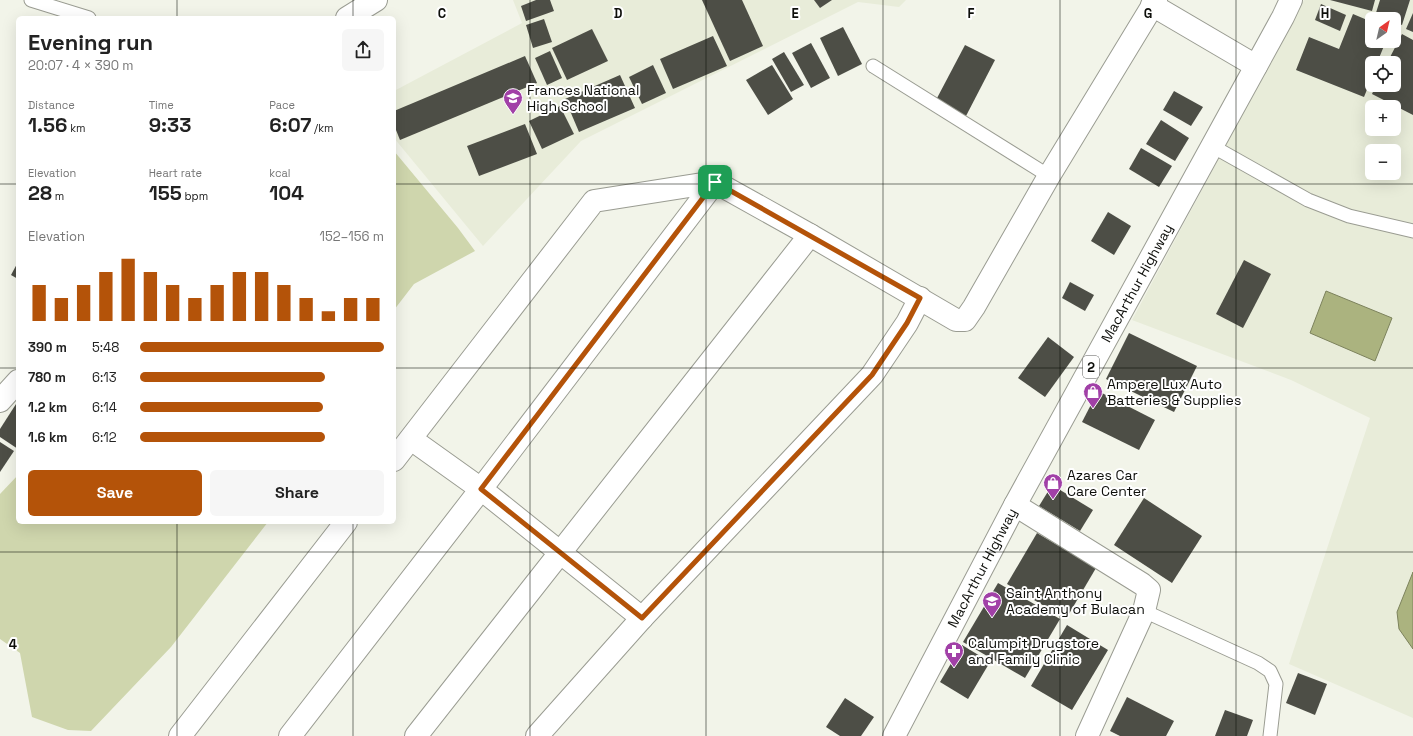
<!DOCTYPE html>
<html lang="en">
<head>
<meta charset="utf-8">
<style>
  :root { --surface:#fff; --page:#f6f6f6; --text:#222; --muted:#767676; --accent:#b45309 }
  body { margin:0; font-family:"Space Grotesk",sans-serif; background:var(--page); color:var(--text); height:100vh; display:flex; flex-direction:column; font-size:15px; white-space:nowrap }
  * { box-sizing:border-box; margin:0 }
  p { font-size:13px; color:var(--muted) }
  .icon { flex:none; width:22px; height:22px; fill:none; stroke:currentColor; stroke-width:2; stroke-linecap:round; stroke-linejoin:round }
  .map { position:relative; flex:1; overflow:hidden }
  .drawer { position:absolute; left:16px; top:16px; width:380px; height:508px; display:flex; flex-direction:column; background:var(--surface); border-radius:6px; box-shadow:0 4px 16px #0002 }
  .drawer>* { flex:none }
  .needle { width:26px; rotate:34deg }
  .fabs { position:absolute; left:1365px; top:12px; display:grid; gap:8px }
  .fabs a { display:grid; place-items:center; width:36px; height:36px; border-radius:6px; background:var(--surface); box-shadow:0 4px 16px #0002; font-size:20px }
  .pin { position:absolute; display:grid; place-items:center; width:34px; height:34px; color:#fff; margin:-17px; border-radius:8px; box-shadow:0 2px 6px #0006 }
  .round { display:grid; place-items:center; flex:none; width:42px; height:42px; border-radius:6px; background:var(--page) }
  .overview { display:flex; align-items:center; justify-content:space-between; height:68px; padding:0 12px }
  h1 { font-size:22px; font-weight:700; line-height:30px }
  .figures { display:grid; grid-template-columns:repeat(3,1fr); gap:6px; height:68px; padding:4px 12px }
  .figures div { display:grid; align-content:center }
  .figures b { font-size:20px; font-weight:700 }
  .figures small { font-size:11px; font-weight:400 }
  .figures p { font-size:11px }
  .chart { height:112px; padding:8px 12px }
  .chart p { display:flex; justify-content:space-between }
  .chart svg { width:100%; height:72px; margin-top:4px; stroke:var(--accent); stroke-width:6 }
  .button { display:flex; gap:8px; margin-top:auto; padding:8px 12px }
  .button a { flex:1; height:46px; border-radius:6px; background:var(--accent); color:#fff; font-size:16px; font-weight:700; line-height:46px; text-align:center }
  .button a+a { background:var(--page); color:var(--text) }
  ul { padding:0 12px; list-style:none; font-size:13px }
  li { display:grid; grid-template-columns:64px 48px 1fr; align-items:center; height:30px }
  li i { height:10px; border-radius:5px; background:var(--accent) }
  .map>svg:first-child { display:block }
  .built { fill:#e8ecd9; fill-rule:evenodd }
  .green { fill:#cfd6ad }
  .water { fill:#abb37f; stroke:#7c825c }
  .building { fill:#4d4e46 }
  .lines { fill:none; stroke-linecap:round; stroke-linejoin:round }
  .lane-casing { stroke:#9a9c92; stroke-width:15 }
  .street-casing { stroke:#9a9c92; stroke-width:24 }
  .highway-casing { stroke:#9a9c92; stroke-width:24 }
  .lane { stroke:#fff; stroke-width:13 }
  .street { stroke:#fff; stroke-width:22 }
  .highway { stroke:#fff; stroke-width:22 }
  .route-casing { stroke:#fff; stroke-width:8 }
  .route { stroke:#b45309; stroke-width:5 }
  .grid { fill:none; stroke:#0d0e0a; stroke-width:1; stroke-opacity:0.55 }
  .labels { text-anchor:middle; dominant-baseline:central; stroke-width:4; stroke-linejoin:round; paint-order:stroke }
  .shield { fill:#fff; stroke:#565654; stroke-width:1 }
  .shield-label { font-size:13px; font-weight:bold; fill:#0d0e0a }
  .poi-label { font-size:14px; fill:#0d0e0a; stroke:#fff; text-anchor:start }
  .street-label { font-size:14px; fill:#0d0e0a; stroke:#fff }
  .grid-label { font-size:13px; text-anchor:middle; font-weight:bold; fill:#0d0e0a; stroke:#fff; stroke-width:4; stroke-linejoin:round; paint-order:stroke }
</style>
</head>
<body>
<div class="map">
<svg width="1413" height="736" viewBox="0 0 1413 736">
  <rect width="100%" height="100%" fill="#f2f4e9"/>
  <!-- built -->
  <g class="built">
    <path d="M513,0h393l-7,7 -41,-5 -277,139 -98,105 -89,-108v-47l128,-68z"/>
    <path d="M1304,0h109v718l-124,-54 81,-246 -79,-38 -159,-60zM1372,19h22v22h-22zM1372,63h22v22h-22zM1372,107h22v22h-22zM1372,151h22v22h-22z"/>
  </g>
  <!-- green -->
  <g class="green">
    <path d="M394,151l64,77 17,23 -61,33 -20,26z"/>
    <path d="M18,475v47h250l-97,125 -80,84 -23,-1 -36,-13 -12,-64 -20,-14v-145z"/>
  </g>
  <!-- water -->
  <g class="water">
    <path d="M1326,291l66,27 -17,43 -65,-28z"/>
    <path d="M1413,572v77l-14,-20 -2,-17z"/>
  </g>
  <!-- building -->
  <g class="building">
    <path d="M536,0h14l4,11 -28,10 -5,-15z"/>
    <path d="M702,0h40l21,46 -33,15z"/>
    <path d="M814,0h18l-12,8z"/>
    <path d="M1330,0h45l-3,11z"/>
    <path d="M1380,0h30l-8,25 -8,-3v-3h-9l-10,-3z"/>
    <path d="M1321,4l25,11 -6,16 -25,-11z"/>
    <path d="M1413,13v19l-7,-3z"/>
    <path d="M1353,14l19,8v19h14l-9,22h-5v14l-8,20 -68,-27 13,-33 30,12z"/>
    <path d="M544,19l8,23 -19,6 -7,-23z"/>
    <path d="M843,27l19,37 -24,12 -18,-38z"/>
    <path d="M592,29l16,32 -41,19 -15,-32z"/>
    <path d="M1402,34l11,6v75l-41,-21 4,-9h18v-22h-7z"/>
    <path d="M713,36l14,30 -54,23 -13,-30z"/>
    <path d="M811,43l19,35 -19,10 -19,-35z"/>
    <path d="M965,45l30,15 -29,56 -30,-16z"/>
    <path d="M550,51l12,27 -15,7 -12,-27z"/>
    <path d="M784,52l20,33 -13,7 -19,-33z"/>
    <path d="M525,56l12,27 -137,57 -6,-15v-14z"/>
    <path d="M653,65l13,28 -24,11 -13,-27z"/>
    <path d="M772,65l21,34 -25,16 -22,-35z"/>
    <path d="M620,75l15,33 -56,24 -14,-33z"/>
    <path d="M1174,91l29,16 -12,19 -28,-16z"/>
    <path d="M560,106l14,28 -32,15 -13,-28z"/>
    <path d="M1161,120l28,18 -14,23 -29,-17z"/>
    <path d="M525,124l12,30 -58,22 -12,-30z"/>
    <path d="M1141,148l31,18 -13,21 -30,-18z"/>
    <path d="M1108,212l23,14 -17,29 -23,-14z"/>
    <path d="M1244,260l27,14 -28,54 -27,-14z"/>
    <path d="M18,262v17l-7,-4z"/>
    <path d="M1070,282l24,13 -9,16 -23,-13z"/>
    <path d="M1129,333l68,33 -23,46 -68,-33z"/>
    <path d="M1048,337l26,20 -29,40 -27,-19z"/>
    <path d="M1098,391l57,29 -16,30 -57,-28z"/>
    <path d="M16,404l2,1v44l-18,-12v-8z"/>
    <path d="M0,442l14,9 -14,21z"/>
    <path d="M1052,485l41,25 -13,21 -41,-25z"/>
    <path d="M1144,498l58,38 -30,47 -58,-38z"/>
    <path d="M1037,533l59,35 -30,51 -59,-35z"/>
    <path d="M998,583l62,36 -35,59 -62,-36z"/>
    <path d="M1067,625l41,25 -36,60 -41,-24z"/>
    <path d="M962,645l28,17 -22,37 -28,-17z"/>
    <path d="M1298,673l29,11 -12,31 -29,-12z"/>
    <path d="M1127,697l47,24 -8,15h-46l-10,-5z"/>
    <path d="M845,698l29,19 -13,19h-21l-14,-9z"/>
    <path d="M1225,710l28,10 -6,16h-32z"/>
  </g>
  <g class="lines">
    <defs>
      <g id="lane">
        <path d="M31,0l58,18"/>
        <path d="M873,66l176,110"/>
        <path d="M1212,146l96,54 41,16 64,15"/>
        <path d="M1144,611l114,52 12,8 6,13 -6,52"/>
      </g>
      <g id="street">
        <path d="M1152,5l104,61"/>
        <path d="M347,18l29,-18"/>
        <path d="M0,401l18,-20"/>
        <path d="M411,439l70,50 161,129"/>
        <path d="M394,460l200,-259 121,-19 95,53 146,85h9l9,-13 75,-131 107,-176"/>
        <path d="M1015,505l127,79 7,6 -5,21 -57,125"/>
        <path d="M180,736l166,-214"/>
        <path d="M290,736l191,-247 234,-307"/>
        <path d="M416,736l394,-501"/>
        <path d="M537,736l105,-118 230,-243 35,-52 13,-25"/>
      </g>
      <g id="highway">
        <path id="s1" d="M894,736l121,-231 268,-488 8,-17"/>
      </g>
    </defs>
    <!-- lane casing -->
    <use href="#lane" class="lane-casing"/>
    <!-- street casing -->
    <use href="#street" class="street-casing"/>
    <!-- highway casing -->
    <use href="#highway" class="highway-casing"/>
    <!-- lane -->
    <use href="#lane" class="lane"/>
    <!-- street -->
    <use href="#street" class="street"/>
    <!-- highway -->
    <use href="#highway" class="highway"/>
  </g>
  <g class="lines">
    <defs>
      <path id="route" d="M715,182l205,116 -13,25 -35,52 -230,243 -161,-129z"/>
    </defs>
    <!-- route casing -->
    <use href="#route" class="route-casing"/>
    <!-- route -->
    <use href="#route" class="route"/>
  </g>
  <!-- grid -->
  <path class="grid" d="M177,0v18M353,0v18M530,0v736M706,0v736M883,0v736M1060,0v736M1236,0v736M0,184h18M394,184h1019M0,368h18M394,368h1019M177,522v214M353,522v214M0,552h1413"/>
  <!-- icons -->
  <defs>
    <symbol id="school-pin" viewBox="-11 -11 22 30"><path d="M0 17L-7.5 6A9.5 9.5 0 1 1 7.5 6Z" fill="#a140a7" stroke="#fff"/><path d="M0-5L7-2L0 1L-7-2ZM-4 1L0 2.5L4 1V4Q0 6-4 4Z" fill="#fff"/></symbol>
    <symbol id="shop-pin" viewBox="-11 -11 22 30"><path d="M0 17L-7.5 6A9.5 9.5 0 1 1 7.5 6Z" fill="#a140a7" stroke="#fff"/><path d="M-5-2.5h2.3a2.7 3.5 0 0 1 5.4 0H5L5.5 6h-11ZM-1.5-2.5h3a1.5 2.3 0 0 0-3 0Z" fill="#fff"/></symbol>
    <symbol id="pharmacy-pin" viewBox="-11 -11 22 30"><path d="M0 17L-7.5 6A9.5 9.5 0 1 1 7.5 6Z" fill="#a140a7" stroke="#fff"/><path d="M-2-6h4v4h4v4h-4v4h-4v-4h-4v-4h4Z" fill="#fff"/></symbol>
  </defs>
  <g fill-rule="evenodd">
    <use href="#school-pin" x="502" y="87" width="22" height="30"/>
    <use href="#shop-pin" x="1082" y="381" width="22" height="30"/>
    <use href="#shop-pin" x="1042" y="472" width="22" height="30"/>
    <use href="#school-pin" x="981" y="590" width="22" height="30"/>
    <use href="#pharmacy-pin" x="943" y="640" width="22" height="30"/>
  </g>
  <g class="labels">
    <!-- shield labels -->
    <rect class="shield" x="1083" y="356" width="16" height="22" rx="3"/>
    <g class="shield-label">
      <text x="1091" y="367">2</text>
    </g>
    <!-- poi labels -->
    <g class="poi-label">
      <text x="527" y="90">Frances National<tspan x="527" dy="16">High School</tspan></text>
      <text x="1107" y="384">Ampere Lux Auto<tspan x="1107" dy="16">Batteries &amp; Supplies</tspan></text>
      <text x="1067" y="475">Azares Car<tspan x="1067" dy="16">Care Center</tspan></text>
      <text x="1006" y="593">Saint Anthony<tspan x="1006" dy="16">Academy of Bulacan</tspan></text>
      <text x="968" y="643">Calumpit Drugstore<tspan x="968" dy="16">and Family Clinic</tspan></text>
    </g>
    <!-- street labels -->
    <g class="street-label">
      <text stroke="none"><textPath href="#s1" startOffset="514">MacArthur Highway</textPath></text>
      <text stroke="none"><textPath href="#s1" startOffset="190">MacArthur Highway</textPath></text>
    </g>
  </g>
  <g class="grid-label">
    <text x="442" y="18">C</text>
    <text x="618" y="18">D</text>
    <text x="795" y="18">E</text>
    <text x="971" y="18">F</text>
    <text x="1148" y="18">G</text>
    <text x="1325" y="18">H</text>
    <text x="13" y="649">4</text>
  </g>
</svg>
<div class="fabs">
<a><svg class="needle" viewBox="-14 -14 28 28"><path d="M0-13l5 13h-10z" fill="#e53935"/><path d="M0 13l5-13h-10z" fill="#767676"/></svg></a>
<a><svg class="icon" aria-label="locate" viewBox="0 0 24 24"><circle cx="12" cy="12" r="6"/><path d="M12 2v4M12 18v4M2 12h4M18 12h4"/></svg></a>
<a>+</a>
<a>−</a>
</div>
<div class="pin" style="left:715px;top:182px;background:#1e9e55"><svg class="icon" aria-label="arrive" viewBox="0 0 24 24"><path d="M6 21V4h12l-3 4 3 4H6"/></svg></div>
<section class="drawer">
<div class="overview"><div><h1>Evening run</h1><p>20:07 · 4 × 390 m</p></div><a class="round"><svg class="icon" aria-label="share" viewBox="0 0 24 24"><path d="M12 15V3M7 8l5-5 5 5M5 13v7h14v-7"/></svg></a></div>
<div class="figures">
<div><p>Distance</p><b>1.56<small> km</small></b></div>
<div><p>Time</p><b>9:33</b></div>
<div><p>Pace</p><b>6:07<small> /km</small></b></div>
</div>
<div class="figures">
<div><p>Elevation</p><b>28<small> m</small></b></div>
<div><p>Heart rate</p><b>155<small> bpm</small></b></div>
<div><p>kcal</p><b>104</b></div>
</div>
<div class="chart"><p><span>Elevation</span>152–156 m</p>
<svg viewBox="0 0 160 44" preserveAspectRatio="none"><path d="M5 44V22M15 44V30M25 44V22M35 44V14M45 44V6M55 44V14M65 44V22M75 44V30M85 44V22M95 44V14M105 44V14M115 44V22M125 44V30M135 44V38M145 44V30M155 44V30"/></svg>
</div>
<ul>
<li><b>390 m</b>5:48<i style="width:100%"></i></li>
<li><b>780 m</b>6:13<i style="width:76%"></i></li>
<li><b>1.2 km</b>6:14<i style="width:75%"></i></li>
<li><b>1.6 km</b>6:12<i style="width:76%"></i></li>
</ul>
<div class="button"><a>Save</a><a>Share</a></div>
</section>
</div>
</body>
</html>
